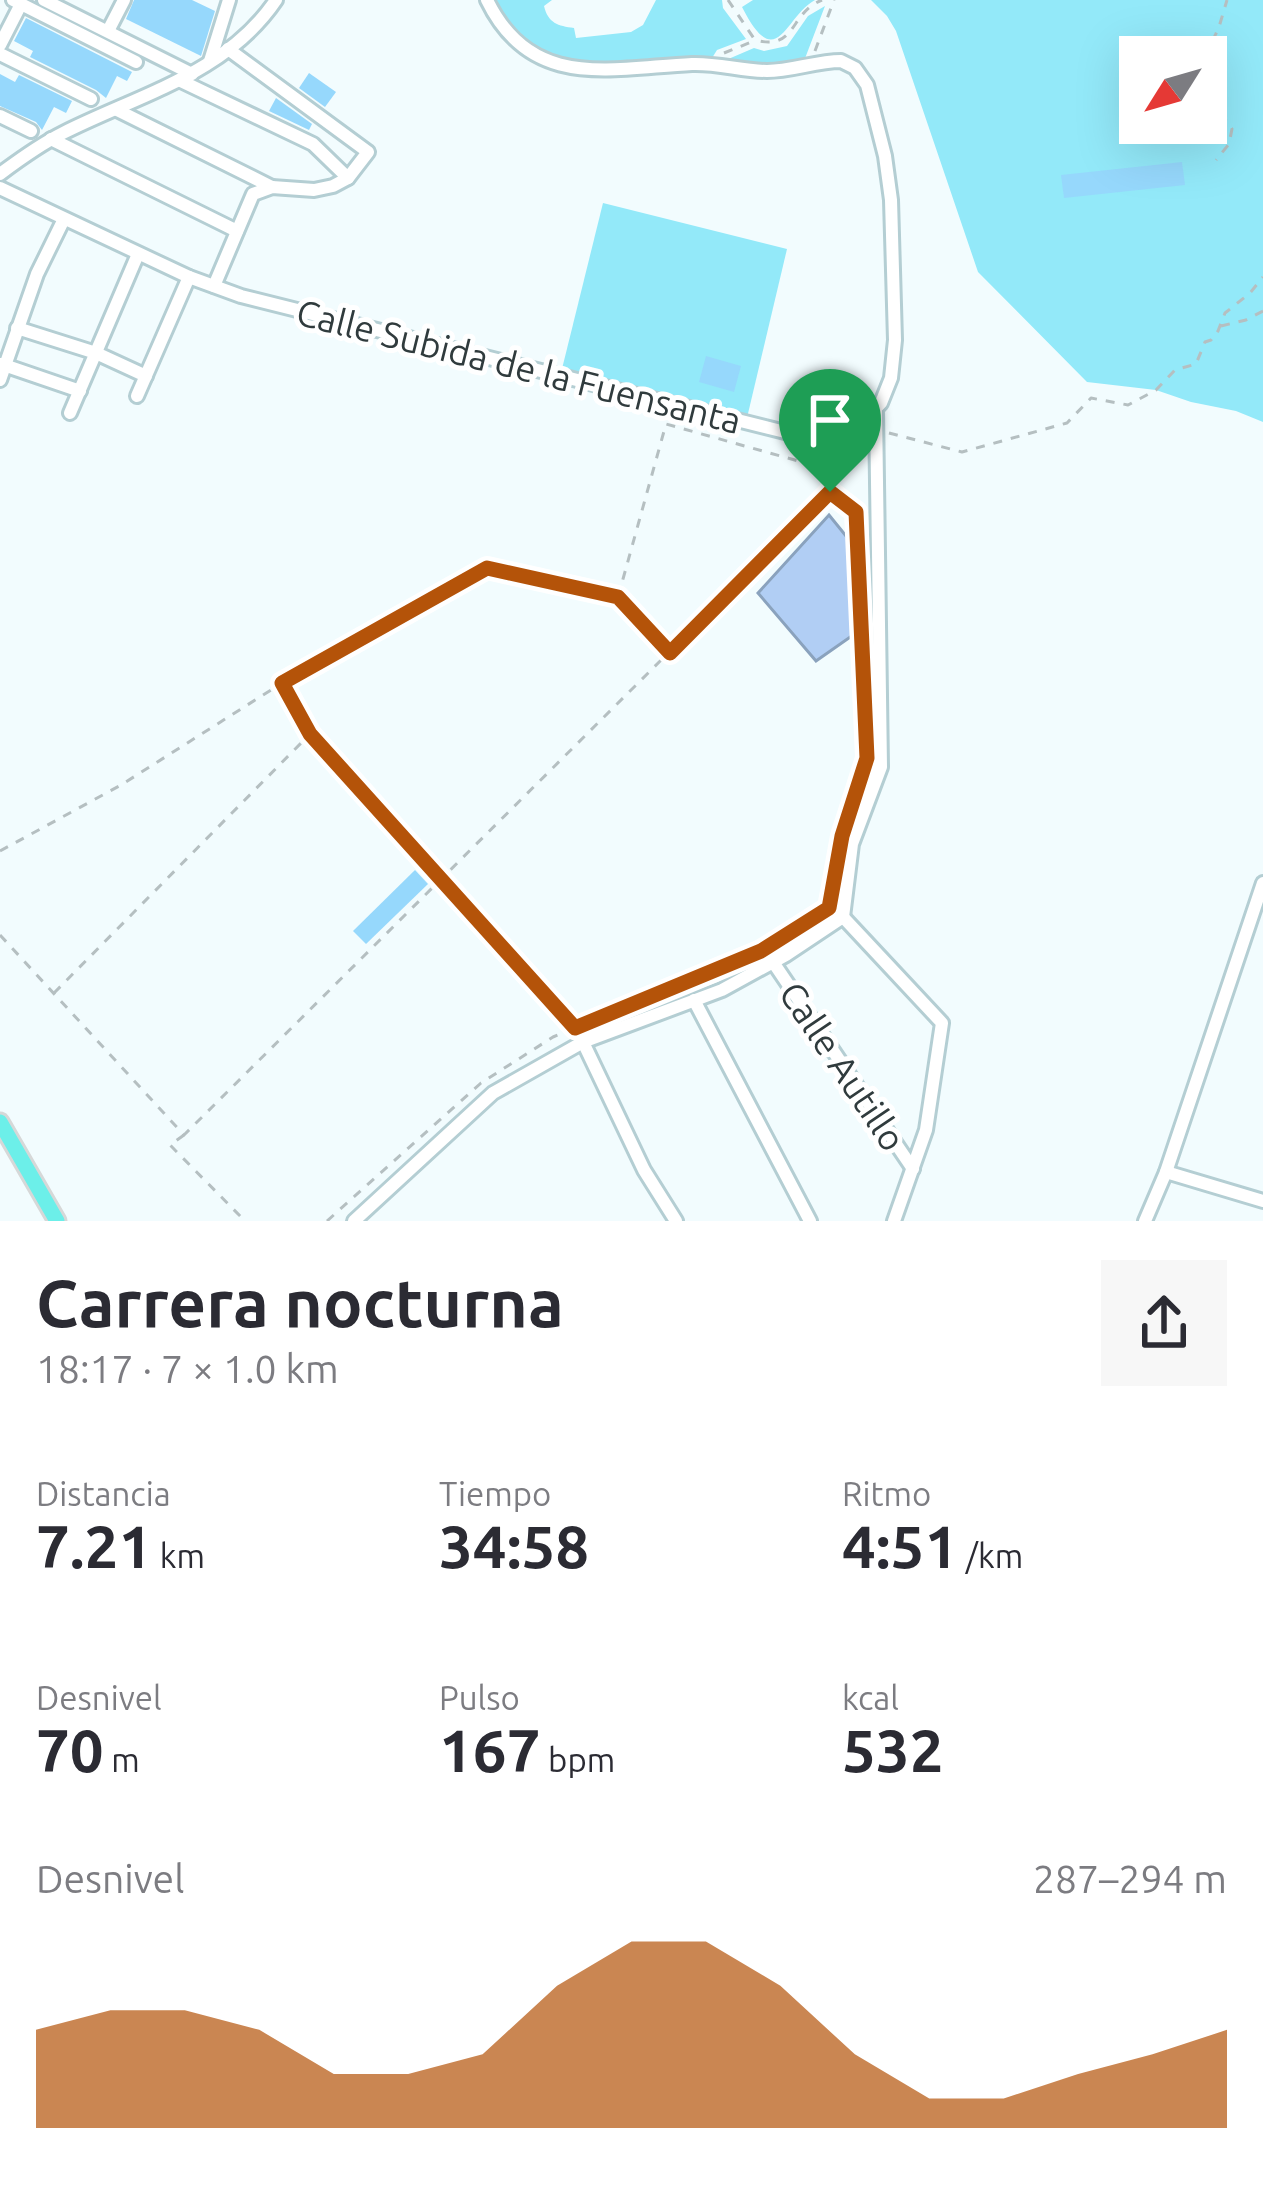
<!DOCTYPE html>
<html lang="es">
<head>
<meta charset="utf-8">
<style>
  :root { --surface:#fff; --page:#f7f7f7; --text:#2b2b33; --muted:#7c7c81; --accent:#b45309 }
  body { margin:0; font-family:Ubuntu,sans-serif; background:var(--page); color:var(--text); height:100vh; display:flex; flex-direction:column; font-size:45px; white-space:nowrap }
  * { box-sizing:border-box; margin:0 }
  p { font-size:39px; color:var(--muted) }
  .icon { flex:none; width:66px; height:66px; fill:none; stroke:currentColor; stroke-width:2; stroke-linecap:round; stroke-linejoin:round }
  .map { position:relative; height:1221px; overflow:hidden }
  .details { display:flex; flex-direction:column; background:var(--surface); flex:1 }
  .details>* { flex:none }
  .needle { width:78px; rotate:233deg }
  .fabs { position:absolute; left:1119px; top:36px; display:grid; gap:24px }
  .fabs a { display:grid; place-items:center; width:108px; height:108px; border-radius:0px; background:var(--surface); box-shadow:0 12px 48px #0002; font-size:60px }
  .pin { position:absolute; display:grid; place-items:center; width:102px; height:102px; color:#fff; margin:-123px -51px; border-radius:50% 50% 50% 0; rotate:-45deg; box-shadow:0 0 12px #0007 }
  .pin .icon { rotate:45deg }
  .round { display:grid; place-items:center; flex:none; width:126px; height:126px; border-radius:0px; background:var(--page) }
  .headline { display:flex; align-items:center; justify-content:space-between; height:204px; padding:0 36px }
  h1 { font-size:66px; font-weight:700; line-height:90px }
  .metrics { display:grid; grid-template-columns:repeat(3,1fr); gap:18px; height:204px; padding:12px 36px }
  .metrics div { display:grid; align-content:center }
  .metrics b { font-size:60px; font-weight:700 }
  .metrics small { font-size:33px; font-weight:400 }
  .metrics p { font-size:33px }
  .chart { height:336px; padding:24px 36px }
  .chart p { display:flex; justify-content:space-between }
  .chart svg { width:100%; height:216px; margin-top:12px; fill:var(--accent); opacity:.7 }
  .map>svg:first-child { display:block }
  .green { fill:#93e9f9; fill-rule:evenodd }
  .water { fill:#b1cef4; stroke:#8aa2bd; stroke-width:3 }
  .building { fill:#96d8fc }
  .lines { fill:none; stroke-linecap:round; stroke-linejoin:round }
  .minor-casing { stroke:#b4ced3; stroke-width:18 }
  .major-casing { stroke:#d6d8d8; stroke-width:21 }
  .path { stroke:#b5bfc1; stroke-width:3; stroke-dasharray:9 9; stroke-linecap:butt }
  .minor { stroke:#fff; stroke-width:12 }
  .major { stroke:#6cefe9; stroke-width:15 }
  .route-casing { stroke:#fff; stroke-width:24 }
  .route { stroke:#b45309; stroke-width:15 }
  .labels { text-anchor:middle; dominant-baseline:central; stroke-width:10; stroke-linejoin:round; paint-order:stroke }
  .street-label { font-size:36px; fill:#303b3d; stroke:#fff }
</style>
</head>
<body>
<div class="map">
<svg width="1263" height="1221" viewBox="0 0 1263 1221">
  <rect width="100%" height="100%" fill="#f2fcfe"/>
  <!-- green -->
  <g class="green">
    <path d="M493,0h59l-8,6c4,17 14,20 30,22l2,10 55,-6 12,-7 13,-25h66l1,8 23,31 -29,11 -5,8 -87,9h-42l-54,-19 -19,-18z"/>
    <path d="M753,0h62c-30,16 -38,76 -73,7z"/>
    <path d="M871,0h392v422l-27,-11 -45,-9 -35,-12 -69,-8 -109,-110 -82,-241 -9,-15zM1140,57h66v66h-66z"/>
    <path d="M825,6l-21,55 -32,7 -46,-8 28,-12 10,3 23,-5 21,-30z"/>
    <path d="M603,203l184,46 -41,173 -186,-45z"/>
  </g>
  <!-- water -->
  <path class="water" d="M829,515l26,32 1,86 -40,28 -58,-68z"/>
  <!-- building -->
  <g class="building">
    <path d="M134,0h58l23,11 -14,45 -75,-37z"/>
    <path d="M26,18l106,54 -5,9 -10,-5 -11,22 -10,-8 -66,-33 3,-6 -19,-10z"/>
    <path d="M309,73l27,19 -11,15 -26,-19z"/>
    <path d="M0,74l15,8 4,-7 53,26 -6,12 -12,-6 -12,23 -6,-8 -36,-16z"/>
    <path d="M276,98l36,26 -3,6 -40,-19z"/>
    <path d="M1182,162l3,23 -121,13 -3,-23z"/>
    <path d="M706,356l35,10 -7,26 -35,-10z"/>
    <path d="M415,870l13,14 -62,60 -13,-13z"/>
  </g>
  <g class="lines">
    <defs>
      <g id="minor">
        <path d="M13,0l123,62"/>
        <path d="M44,0l148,74"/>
        <path d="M108,31l16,-31"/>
        <path d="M0,45l21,-41"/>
        <path d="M0,54l91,45"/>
        <path d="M210,61l19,-61"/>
        <path d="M181,81l132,63 35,34"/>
        <path d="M117,110l155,77"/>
        <path d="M0,116l31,15"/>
        <path d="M51,139l186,92"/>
        <path d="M0,174c20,-15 41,-30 63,-41 75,-38 163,-59 213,-133"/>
        <path d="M0,188l189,89 52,19 544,136 22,3 23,-2 34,-12 17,-18 10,-25 4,-38 -4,-140 -6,-44 -18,-71 -12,-17 -14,-7c-25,0 -49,10 -74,10 -25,0 -49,-8 -75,-7 -82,4 -161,27 -205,-64"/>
        <path d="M214,286l39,-92 19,-7 42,3 19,-4 15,-8 20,-26 -140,-103"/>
        <path d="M17,328l79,25 50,23"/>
        <path d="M1,364l79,27"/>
        <path d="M0,380l37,-106 27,-55"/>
        <path d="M137,396l52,-119"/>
        <path d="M70,413l68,-159"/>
        <path d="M843,917l9,-73 29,-77 -5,-357"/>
        <path d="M843,917l99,106 -16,107 -32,91"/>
        <path d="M773,962l140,207"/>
        <path d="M694,1000l116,221"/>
        <path d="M583,1042l61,128 32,51"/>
        <path d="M1166,1172l97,29"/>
        <path d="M354,1221l139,-128 90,-51 139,-52 64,-35 57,-38"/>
        <path d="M1145,1221l21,-49 97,-289"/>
      </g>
      <path id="major" d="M0,1122l57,99"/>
    </defs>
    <!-- minor casing -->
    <use href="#minor" class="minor-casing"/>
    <!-- major casing -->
    <use href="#major" class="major-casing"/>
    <!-- path -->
    <g class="path">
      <path d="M728,0l27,40c42,11 34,-27 67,-40"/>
      <path d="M815,51l19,-51"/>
      <path d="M724,53l30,-12"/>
      <path d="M1205,57l14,-30 8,-27"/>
      <path d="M1206,82l2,14 24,33 -3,15 -13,16"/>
      <path d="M1221,326l25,-6 17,-9"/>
      <path d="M889,433l73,19 105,-29 24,-25 37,7 28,-15 19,-20 21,-6 9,-22 6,-2 7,-9 7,-18 25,-20 13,-16"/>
      <path d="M618,597l48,-173 143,40 21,28 26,20 11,246 -24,73"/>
      <path d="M283,684l27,50"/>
      <path d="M0,851l121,-66 161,-102 204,-115 132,29 51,54"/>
      <path d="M0,935l184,200 646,-643 32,-44 -2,-10"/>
      <path d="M54,993l256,-259 264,293"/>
      <path d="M184,1135l-14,10 75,76"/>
      <path d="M327,1221l154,-138 72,-46 209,-86 67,-44 7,-38"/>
    </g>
    <!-- minor -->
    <use href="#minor" class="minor"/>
    <!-- major -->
    <use href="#major" class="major"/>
  </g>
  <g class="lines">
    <defs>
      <path id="route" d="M830,492l26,20 11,246 -25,78 -13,72 -68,43 -186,77 -265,-294 -28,-51 205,-115 131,29 52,56z"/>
    </defs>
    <!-- route casing -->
    <use href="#route" class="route-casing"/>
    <!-- route -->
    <use href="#route" class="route"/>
  </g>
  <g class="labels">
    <!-- street labels -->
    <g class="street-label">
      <text transform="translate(519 366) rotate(14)">Calle Subida de la Fuensanta</text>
      <text transform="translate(843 1066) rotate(56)">Calle Autillo</text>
    </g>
  </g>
</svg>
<div class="fabs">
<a><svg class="needle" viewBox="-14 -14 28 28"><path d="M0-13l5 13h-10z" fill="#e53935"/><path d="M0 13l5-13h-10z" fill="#7c7c81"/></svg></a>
</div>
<div class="pin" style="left:830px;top:492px;background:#1e9e55"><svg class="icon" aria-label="arrive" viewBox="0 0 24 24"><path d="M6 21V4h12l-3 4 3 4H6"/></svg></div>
</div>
<section class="details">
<div class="headline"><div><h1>Carrera nocturna</h1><p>18:17 · 7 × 1.0 km</p></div><a class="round"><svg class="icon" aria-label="share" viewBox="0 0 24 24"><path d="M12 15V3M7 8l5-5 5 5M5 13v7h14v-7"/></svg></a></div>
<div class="metrics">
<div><p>Distancia</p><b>7.21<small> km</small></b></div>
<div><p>Tiempo</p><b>34:58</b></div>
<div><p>Ritmo</p><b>4:51<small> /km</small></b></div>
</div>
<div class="metrics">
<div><p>Desnivel</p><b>70<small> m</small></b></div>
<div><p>Pulso</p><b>167<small> bpm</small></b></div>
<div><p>kcal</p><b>532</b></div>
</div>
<div class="chart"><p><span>Desnivel</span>287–294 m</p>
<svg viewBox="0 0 160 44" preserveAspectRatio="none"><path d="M0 44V24L10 20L20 20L30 24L40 33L50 33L60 29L70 15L80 6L90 6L100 15L110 29L120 38L130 38L140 33L150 29L160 24V44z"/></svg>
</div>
</section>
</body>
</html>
